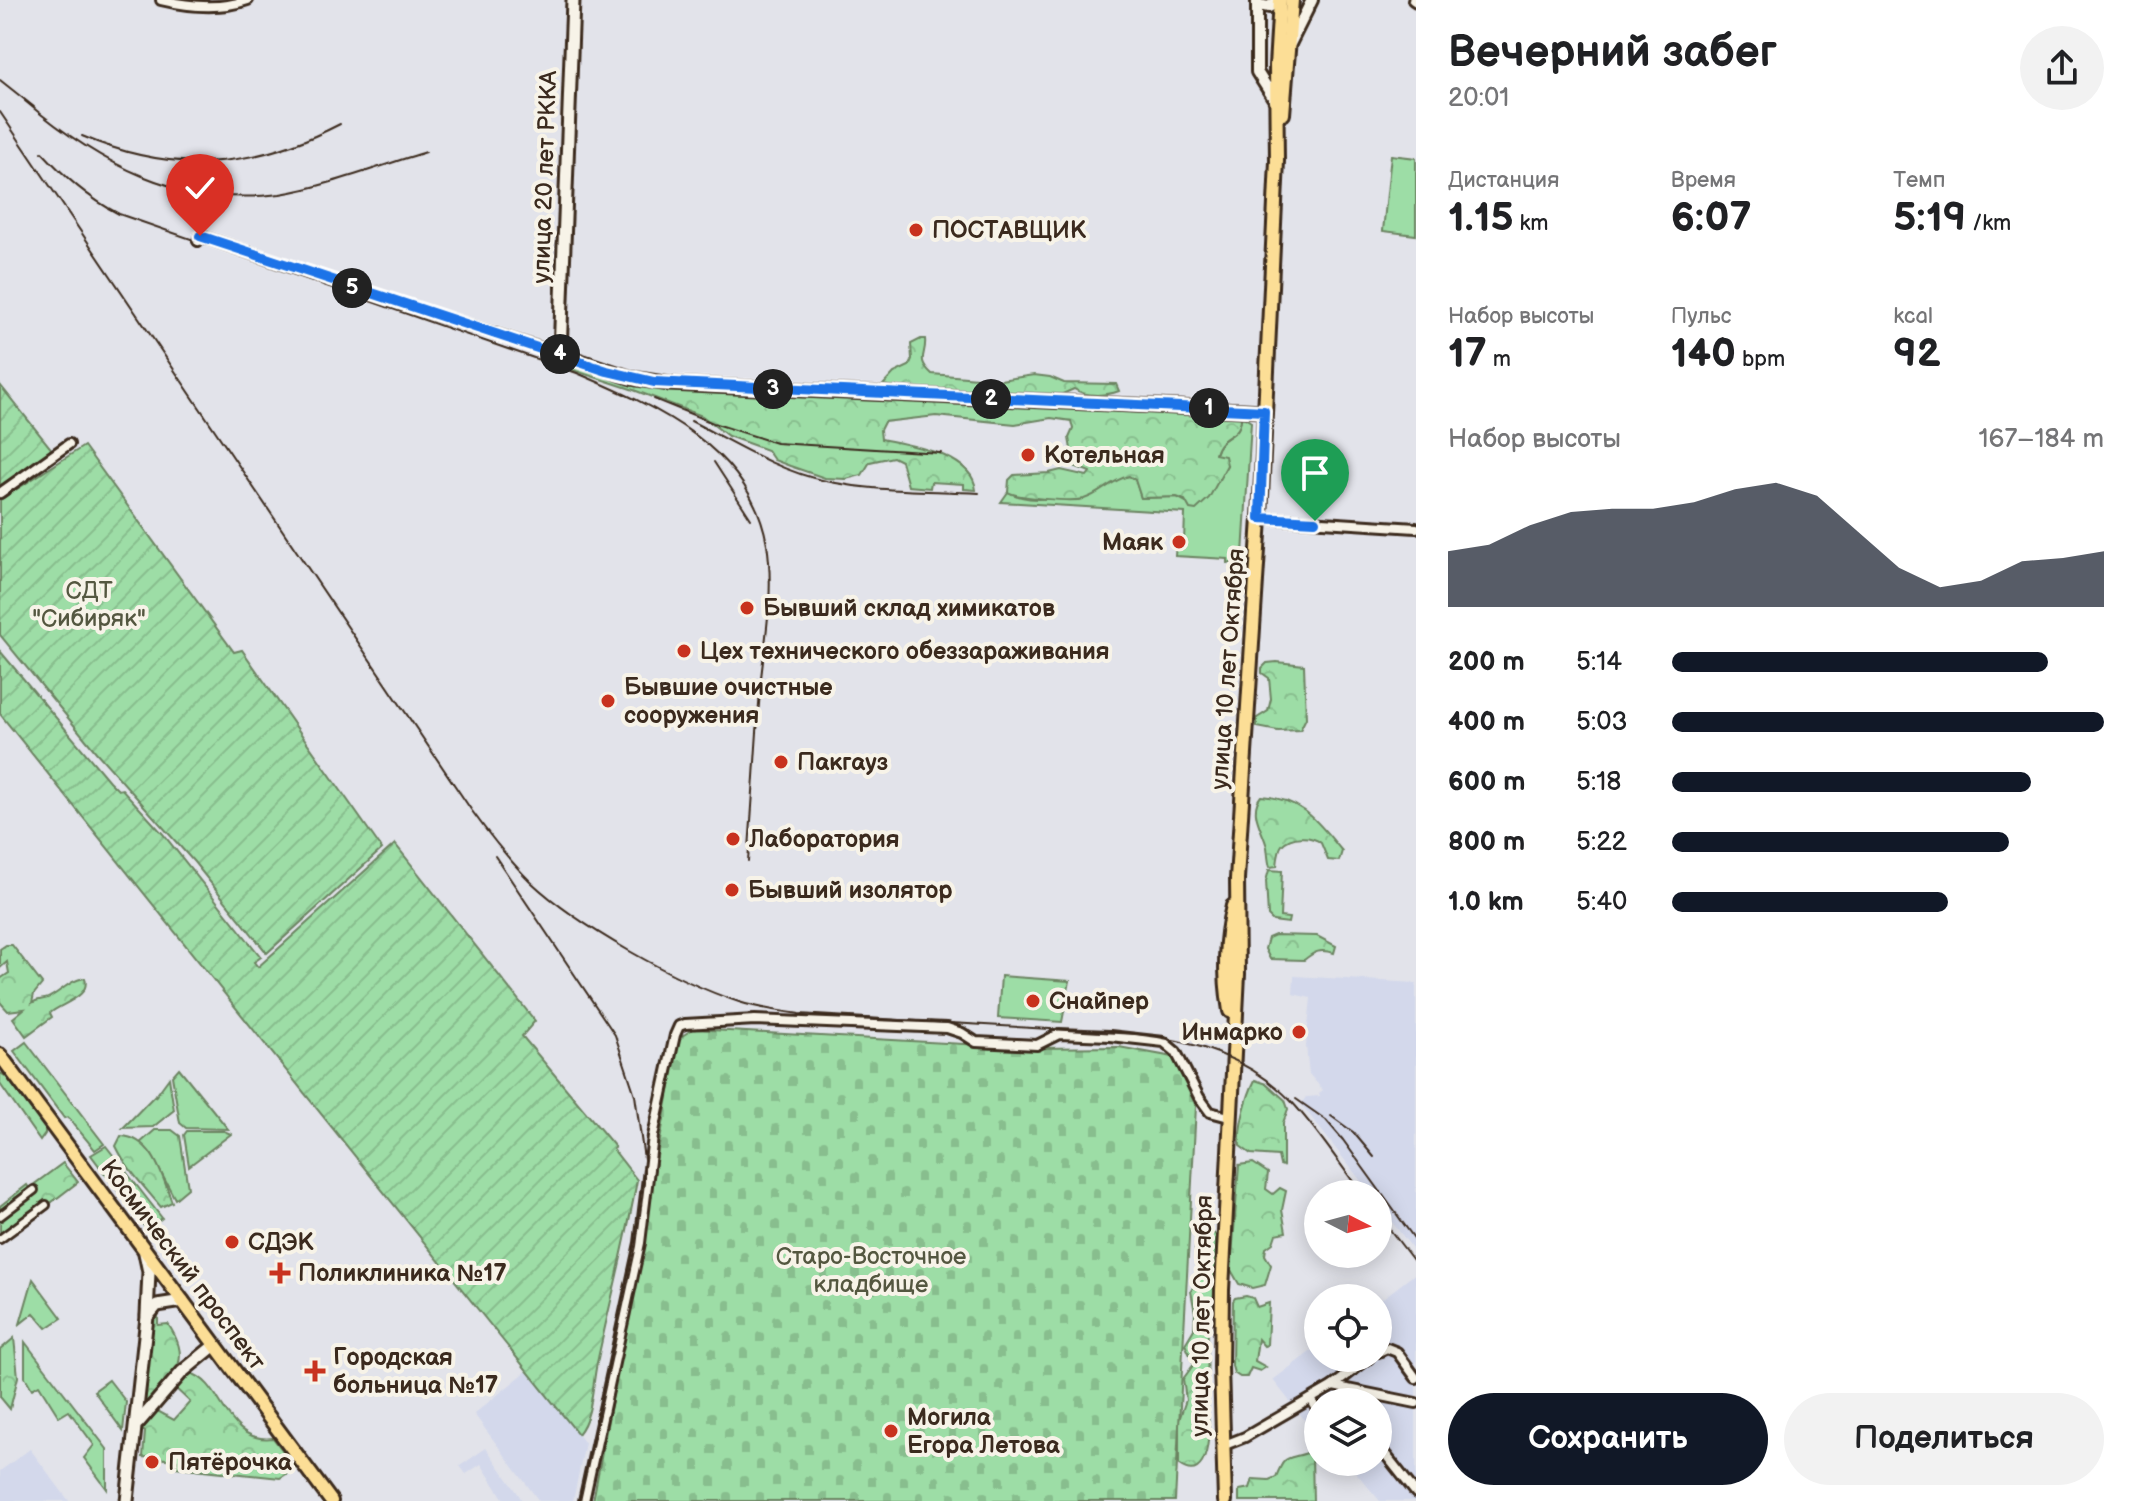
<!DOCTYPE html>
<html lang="ru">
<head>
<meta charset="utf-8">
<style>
  :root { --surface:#fff; --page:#f2f2f2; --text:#202124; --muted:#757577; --accent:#111827 }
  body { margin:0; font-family:"Balsamiq Sans",sans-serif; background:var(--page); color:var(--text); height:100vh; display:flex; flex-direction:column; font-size:30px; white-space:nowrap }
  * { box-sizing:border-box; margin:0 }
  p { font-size:26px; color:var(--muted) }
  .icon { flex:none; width:44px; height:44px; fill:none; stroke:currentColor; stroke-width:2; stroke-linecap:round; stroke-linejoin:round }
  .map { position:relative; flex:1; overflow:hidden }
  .details { display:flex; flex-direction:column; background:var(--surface); width:720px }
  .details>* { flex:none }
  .needle { width:52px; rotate:96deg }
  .tools { position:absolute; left:1304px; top:1180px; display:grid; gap:16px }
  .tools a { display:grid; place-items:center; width:88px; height:88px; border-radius:50%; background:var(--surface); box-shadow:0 4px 20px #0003; font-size:40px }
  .pin { position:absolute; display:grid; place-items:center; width:68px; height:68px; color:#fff; margin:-82px -34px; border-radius:50% 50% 50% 0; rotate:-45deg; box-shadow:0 0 8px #0007 }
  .pin .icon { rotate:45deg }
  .km { position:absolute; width:40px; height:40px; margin:-20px; border-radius:50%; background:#222; color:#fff; font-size:22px; line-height:40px; text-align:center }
  .round { display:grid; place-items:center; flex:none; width:84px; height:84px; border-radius:42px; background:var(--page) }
  .headline { display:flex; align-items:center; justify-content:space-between; height:136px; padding:0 32px }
  h1 { font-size:44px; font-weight:700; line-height:60px }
  .metrics { display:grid; grid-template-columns:repeat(3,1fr); gap:12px; height:136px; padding:8px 32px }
  .metrics div { display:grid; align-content:center }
  .metrics b { font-size:40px; font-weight:700 }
  .metrics small { font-size:22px; font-weight:400 }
  .metrics p { font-size:22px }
  .chart { height:224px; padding:16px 32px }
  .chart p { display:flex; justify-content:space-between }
  .chart svg { width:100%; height:144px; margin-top:8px; fill:var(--accent); opacity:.7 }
  .button { display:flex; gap:16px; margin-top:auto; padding:16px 32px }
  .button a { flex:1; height:92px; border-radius:48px; background:var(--accent); color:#fff; font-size:32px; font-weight:700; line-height:92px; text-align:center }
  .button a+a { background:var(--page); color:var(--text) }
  ul { padding:0 32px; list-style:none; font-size:26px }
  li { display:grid; grid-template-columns:128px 96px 1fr; align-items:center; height:60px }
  li i { height:20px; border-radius:10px; background:var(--accent) }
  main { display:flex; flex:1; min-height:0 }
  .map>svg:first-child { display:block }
  .built { fill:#d3d8eb }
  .grass { fill:#9ddda6; stroke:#6c8462; stroke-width:2 }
  .forest { fill:url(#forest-crowns); stroke:#6c8462; stroke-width:2 }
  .cemetery { fill:url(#cemetery-stones); stroke:#6c8462; stroke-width:2 }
  .garden { fill:url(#garden-furrows); stroke:#6c8462; stroke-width:2 }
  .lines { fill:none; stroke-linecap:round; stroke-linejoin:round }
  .pedestrian-casing { stroke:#3b2a1e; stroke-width:12 }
  .minor-casing { stroke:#3b2a1e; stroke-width:14 }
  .tertiary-casing { stroke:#3b2a1e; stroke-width:16 }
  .secondary-casing { stroke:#3b2a1e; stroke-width:17 }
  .primary-casing { stroke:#3b2a1e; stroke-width:18 }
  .pedestrian { stroke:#f7f3e8; stroke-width:6 }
  .minor { stroke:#f7f3e8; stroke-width:8 }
  .tertiary { stroke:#f7f3e8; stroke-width:10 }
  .secondary { stroke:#f7f3e8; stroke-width:11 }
  .primary { stroke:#fcde96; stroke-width:12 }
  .rail { stroke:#3b2a1e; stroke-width:2 }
  .route-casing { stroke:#fff; stroke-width:16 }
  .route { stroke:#1a73e8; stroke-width:10 }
  .poi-dot { fill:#c8321e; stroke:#f7f3e8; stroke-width:3 }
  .labels { text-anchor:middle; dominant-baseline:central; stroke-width:8; stroke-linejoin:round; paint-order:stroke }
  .street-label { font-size:24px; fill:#3b2a1e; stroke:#f7f3e8 }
  .poi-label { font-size:24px; font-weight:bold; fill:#3b2a1e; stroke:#f7f3e8; text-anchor:start }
  .park-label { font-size:24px; fill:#545740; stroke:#f7f3e8 }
</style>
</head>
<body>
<main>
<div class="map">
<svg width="1416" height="1501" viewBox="0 0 1416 1501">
  <defs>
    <pattern id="forest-crowns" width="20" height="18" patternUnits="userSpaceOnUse" patternTransform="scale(2)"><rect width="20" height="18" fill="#9ddda6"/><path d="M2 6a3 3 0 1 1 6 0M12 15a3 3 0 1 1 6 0" fill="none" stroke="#88be8e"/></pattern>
    <pattern id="cemetery-stones" width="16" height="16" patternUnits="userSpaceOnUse" patternTransform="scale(2)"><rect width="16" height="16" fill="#9ddda6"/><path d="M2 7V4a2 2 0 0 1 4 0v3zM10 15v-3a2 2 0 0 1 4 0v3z" fill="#88be8e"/></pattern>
    <pattern id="garden-furrows" width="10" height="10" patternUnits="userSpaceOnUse" patternTransform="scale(2)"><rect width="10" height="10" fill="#9ddda6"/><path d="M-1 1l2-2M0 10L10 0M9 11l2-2" fill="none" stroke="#88be8e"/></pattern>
  </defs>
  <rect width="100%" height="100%" fill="#e2e3ea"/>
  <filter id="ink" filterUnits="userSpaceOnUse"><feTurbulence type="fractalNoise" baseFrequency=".0125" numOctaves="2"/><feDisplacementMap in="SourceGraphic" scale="16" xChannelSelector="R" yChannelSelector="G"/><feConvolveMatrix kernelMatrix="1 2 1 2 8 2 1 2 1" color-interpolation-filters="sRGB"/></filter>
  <g filter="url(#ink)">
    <!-- built -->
    <g class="built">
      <path d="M1294,976l122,7v270l-38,-49v-10h-7l-70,-90 5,-7 14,-1 -1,-3 4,-3 -14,-16 -3,-28 5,-48 -18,-4z"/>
      <path d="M1416,1273v228h-36l-33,-39h31v-60h-60v35l-45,-57 45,-34v12h60v-56z"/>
      <path d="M527,1371l58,72 -12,58h-34l-65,-87z"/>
      <path d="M486,1448l33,47 3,6h-17l-24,-37 -15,10 -6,-8z"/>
      <path d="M30,1449l39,52h-69v-30z"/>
    </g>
    <!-- grass -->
    <g class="grass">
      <path d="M1391,155l25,3v77l-33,-4z"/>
      <path d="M1241,415l10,7 -8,133 -1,5 -14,4v-5l-53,-3 1,-14h8l1,-29 -184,-11 7,-10c36,20 86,-8 121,-16l6,3 6,19 36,-1 11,6 30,-23 9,-15 -12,-11c6,-22 27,-14 26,-39z"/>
      <path d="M1269,870l13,1 -2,46 9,1 -1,5 -15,-2 -5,-5 -2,-35z"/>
      <path d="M1001,976l69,5 -8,41 -64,-4z"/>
      <path d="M26,1042l78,102 -9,6 -27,-33 -4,1 -50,-67z"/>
      <path d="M179,1068l49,61 -42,-1 -6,-5 -8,-47z"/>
      <path d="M0,1073l6,3 39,53v5l-5,7 -40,-57z"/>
      <path d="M169,1078l5,32 -21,17 -30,1 33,-34 -1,3z"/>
      <path d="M155,1130h17l8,6 8,52 -13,11 -24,-45 -12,-10z"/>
      <path d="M187,1131h37l7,3 -42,32 -5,-31z"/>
      <path d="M106,1146l56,72 -15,12 -56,-75z"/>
      <path d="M33,1279l29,39 -15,10 -13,-15 -14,11z"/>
      <path d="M25,1342l82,107v40l-23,-31 10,-13 -25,-34 -10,6 -20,-32 -7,4 -7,-12z"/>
      <path d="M109,1380l17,22 -3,29 -29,-40z"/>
    </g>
    <!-- forest -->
    <g class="forest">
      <path d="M921,339h4c2,17 -10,19 7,35l68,6 34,-5 16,2 14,6 52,1 3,7c-13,5 -33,6 -45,-2l-16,7 -57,-5 -91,-1 -27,-5 11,-12 15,-7 3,-7 -1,-15z"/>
      <path d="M577,365l36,10 628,40c1,25 -20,16 -26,39l10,2 2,9 -18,33 -13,12 -6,-1 -5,-9 -8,-3 -36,1 -6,-18 -6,-4c-18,4 -28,18 -45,23 -12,3 -66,-1 -76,-7l1,-12 5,-5 35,-2 12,-3 26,6 3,-4 -16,-6 -5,-28 4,-9 -2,-8 -20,-3 -36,6 -79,-8 -52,6 -4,8 1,9c28,6 92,15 95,51l-12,-1v-5l-33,-2 -1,6 -22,-2 -7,-25 -8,-4 -23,5 -8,13 -16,4 -21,-1 -35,-12 -16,-6 -7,-10 -39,-14 -26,-20 -71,-27 -58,-19 -1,-4z"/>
      <path d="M1277,662l27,3 2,53 -6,12 -22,1 -21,-4v-9l11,-7 3,-12 -2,-21 -7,-5v-5l5,-5z"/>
      <path d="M1261,796c42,3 56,25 81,55l-3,10 -11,-1 -7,-17c-10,-8 -30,-8 -39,2 -4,5 -4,14 -5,21l-7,1c-2,-6 -2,-13 -3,-20 -4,-17 -19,-35 -6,-51z"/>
      <path d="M1275,935l42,1 19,10 -2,7c-14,-4 -19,-2 -30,7l-34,-1 -5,-10 3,-11z"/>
      <path d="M6,945h6l30,39 -8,10 -2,9c7,-5 11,-2 18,-6 13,-7 20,-17 35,-19 6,19 -23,25 -35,35l2,4 -26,19 -13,-18 11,-9 -16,2 -8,-9v-23l9,-6 -2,-11 -7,6v-19z"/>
      <path d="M1255,1080l12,4 18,16 3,9 -5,14v43l-3,-1 -2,-9 -27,-2 -11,-8c-2,-19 7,-50 15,-66z"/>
      <path d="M121,1136c32,1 42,42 51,66l-11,5c-16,-19 -34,-38 -45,-61z"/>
      <path d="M63,1163l15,19 -78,60v-36l27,-21 2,3z"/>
      <path d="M1253,1163l15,10 -2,16 7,5 7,-6 6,3 -4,19 4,22 -10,2 -3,9 -7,5 -1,7 6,10 -6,20 -13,3 -13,-4 -8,-14 8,-105z"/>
      <path d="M1202,1233h11l4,3 -3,59 -6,21 -1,94c4,17 3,77 -28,55v-45l7,-20 -3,-21 11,-15 -9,-20 9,-15 1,-16 -4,-22 8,-15 -4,-24 1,-11z"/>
      <path d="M1246,1296l7,2 4,9 12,-4 -2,42 -3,1 -6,-7 -3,22 11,6 -6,4 -9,-3 -4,9h-7l-6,-4 -2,-7 1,-65 2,-3z"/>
      <path d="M158,1312v13l10,-1c27,40 4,52 -24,80l7,-84z"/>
      <path d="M14,1338l4,39 -8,32 -10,-12v-47z"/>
      <path d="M190,1373c34,9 34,71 83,65l23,30 -16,10 -104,-11 1,-7 -34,-3 2,-25 -5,-4 14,-19 20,11 16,-18 -16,-15 10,-12z"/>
      <path d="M1307,1453l5,2 1,46h-74v-11l11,-2 3,-9 16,1 7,-3c9,-23 10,-17 31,-24z"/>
    </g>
    <!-- cemetery -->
    <path class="cemetery" d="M693,1029l345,19 81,-1 54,10 23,49 -21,395h-582l86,-463z"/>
    <!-- garden -->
    <g class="garden">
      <path d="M0,385l53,66 -53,37z"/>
      <path d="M84,446l150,206 8,-2 140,199 -115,104 -73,-91 -98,-110 -96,-117v-135z"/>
      <path d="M0,651l109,130 9,9 4,-1 41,45 98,123 -7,5 4,5 137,-123 140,177 -13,15 93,111 -2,2 24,31c-11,62 -27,122 -40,183 -5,23 -4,53 -19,71l-578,-720z"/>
    </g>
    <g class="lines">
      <defs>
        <g id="pedestrian">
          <path d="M0,1216l34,-26"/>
          <path d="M0,1239l46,-34"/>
        </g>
        <g id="minor">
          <path d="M161,0c29,7 59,10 87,0"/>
          <path d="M1413,0l3,2"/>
          <path d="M198,241l2,-5 7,2 180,62 173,54"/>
          <path d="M0,493l69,-49"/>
          <path d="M1260,518l156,10"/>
          <path d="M1378,1352l9,-4 10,4 19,26"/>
          <path d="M1333,1386l36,-28"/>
          <path d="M1311,1399l7,12"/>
          <path d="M1378,1445l38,48"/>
          <path d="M1222,1446l23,-9 88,-51 83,17"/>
          <path d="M584,1501l56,-258 13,-107 22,-101 4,-9 6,-2 70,-4 192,8 15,5 14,9 61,3 22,-11 51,2 54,6 12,10 23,45 11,15 19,5"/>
        </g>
        <g id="tertiary">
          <path d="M1257,0v72l19,30"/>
          <path d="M1258,5l11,2 9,-7"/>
          <path d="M1290,44l22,-44"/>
        </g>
        <g id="secondary">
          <path d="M573,0l-13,354 72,24 38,6 594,27"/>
          <path d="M145,1253l4,19 -2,43"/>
          <path d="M138,1423l44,-51 33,-27"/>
          <path d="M127,1501l20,-184 10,-12 26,-4"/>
        </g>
        <g id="primary">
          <path d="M1283,114l9,-114"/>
          <path d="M1230,1011c-6,-36 -6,-69 3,-105"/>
          <path d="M0,1055l331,446"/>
          <path d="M1225,1501l-4,-134 1,-77 16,-316 -1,-95 23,-361 17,-357 -1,-95 4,-66"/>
        </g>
      </defs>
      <!-- pedestrian casing -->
      <use href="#pedestrian" class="pedestrian-casing"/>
      <!-- minor casing -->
      <use href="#minor" class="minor-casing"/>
      <!-- tertiary casing -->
      <use href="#tertiary" class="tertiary-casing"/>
      <!-- secondary casing -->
      <use href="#secondary" class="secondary-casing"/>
      <!-- primary casing -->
      <use href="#primary" class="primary-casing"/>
      <!-- pedestrian -->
      <use href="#pedestrian" class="pedestrian"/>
      <!-- minor -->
      <use href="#minor" class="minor"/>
      <!-- tertiary -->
      <use href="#tertiary" class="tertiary"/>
      <!-- secondary -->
      <use href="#secondary" class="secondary"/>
      <!-- primary -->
      <use href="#primary" class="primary"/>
      <!-- rail -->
      <g class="rail">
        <path d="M0,80l34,27"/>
        <path d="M25,101c73,62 155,107 255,93 49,-8 99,-28 146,-42"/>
        <path d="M0,112l472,699c18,25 37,49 59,71 47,44 146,100 208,120 19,6 40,9 60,12l336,20c58,6 115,24 156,67 26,28 48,62 71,93"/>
        <path d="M82,136c91,39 171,33 258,-12"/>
        <path d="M42,152c23,25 46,46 77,62l458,159c80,34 174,76 190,171 7,45 -1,90 -6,134 -5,61 -8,122 -13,183"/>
        <path d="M654,399l59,24 63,20 165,10"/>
        <path d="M691,421c43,22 87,50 135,60 49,11 102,9 153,12"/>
        <path d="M714,462l37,57"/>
        <path d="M495,856l120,179 20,60 9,64v24l-8,63 -56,255"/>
        <path d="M1296,1099l30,21 17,20 73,101"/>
        <path d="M1331,1116l22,16 21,25"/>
        <path d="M1378,1214l38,50"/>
      </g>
    </g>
  </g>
  <g class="lines" filter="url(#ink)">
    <defs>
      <path id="route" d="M200,236l407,135 47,11 610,29 -4,107 55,3"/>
    </defs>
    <!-- route casing -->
    <use href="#route" class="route-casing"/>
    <!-- route -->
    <use href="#route" class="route"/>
  </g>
  <!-- markers -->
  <g class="poi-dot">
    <circle cx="916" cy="230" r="8"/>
    <circle cx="1028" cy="455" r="8"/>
    <circle cx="1179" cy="542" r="8"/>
    <circle cx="747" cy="608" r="8"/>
    <circle cx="684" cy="651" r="8"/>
    <circle cx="608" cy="701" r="8"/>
    <circle cx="781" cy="762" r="8"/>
    <circle cx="733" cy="839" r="8"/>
    <circle cx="732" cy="890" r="8"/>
    <circle cx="1033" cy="1001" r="8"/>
    <circle cx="1299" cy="1032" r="8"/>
    <circle cx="232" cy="1242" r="8"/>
    <path d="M276 1261h8v8h8v8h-8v8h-8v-8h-8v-8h8z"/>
    <path d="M311 1359h8v8h8v8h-8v8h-8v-8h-8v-8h8z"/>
    <circle cx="891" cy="1431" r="8"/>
    <circle cx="152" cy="1462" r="8"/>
  </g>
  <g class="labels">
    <!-- street labels -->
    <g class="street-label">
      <text transform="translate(545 177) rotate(-88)">улица 20 лет РККА</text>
      <text transform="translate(1228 669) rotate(-86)">улица 10 лет Октября</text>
      <text transform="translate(183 1265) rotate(53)">Космический проспект</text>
      <text transform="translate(1202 1316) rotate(-89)">улица 10 лет Октября</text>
    </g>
    <!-- poi labels -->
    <g class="poi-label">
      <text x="932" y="230">ПОСТАВЩИК</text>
      <text x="1044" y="455">Котельная</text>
      <text x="1163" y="542" text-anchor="end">Маяк</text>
      <text x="763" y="608">Бывший склад химикатов</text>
      <text x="700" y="651">Цех технического обеззараживания</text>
      <text x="624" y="687">Бывшие очистные<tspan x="624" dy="28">сооружения</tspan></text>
      <text x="797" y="762">Пакгауз</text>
      <text x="749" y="839">Лаборатория</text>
      <text x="748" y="890">Бывший изолятор</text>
      <text x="1049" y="1001">Снайпер</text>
      <text x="1283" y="1032" text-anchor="end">Инмарко</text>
      <text x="248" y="1242">СДЭК</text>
      <text x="298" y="1273">Поликлиника №17</text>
      <text x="333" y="1357">Городская<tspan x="333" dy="28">больница №17</tspan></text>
      <text x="907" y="1417">Могила<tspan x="907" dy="28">Егора Летова</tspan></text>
      <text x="168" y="1462">Пятёрочка</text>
    </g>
    <!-- park labels -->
    <g class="park-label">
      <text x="89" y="590">СДТ<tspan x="89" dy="28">"Сибиряк"</tspan></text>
      <text x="871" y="1256">Старо-Восточное<tspan x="871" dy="28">кладбище</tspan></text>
    </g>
  </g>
</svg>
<div class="tools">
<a><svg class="needle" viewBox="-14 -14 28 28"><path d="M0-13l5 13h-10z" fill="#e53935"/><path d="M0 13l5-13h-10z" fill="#757577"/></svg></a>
<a><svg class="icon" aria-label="locate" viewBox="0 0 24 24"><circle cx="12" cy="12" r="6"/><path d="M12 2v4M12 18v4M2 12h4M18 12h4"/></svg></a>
<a><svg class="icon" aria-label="layers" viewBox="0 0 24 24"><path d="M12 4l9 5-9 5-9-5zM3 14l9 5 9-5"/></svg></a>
</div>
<div class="pin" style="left:1315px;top:521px;background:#1e9e55"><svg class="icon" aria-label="arrive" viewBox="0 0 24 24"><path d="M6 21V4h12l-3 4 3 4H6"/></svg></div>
<div class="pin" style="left:200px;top:236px;background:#d93025"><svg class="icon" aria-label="check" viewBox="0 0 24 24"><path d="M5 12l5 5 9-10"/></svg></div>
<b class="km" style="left:1209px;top:408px">1</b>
<b class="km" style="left:991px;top:399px">2</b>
<b class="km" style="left:773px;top:389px">3</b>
<b class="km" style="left:560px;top:354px">4</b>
<b class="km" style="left:352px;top:288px">5</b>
</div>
<section class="details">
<div class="headline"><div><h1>Вечерний забег</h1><p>20:01</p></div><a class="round"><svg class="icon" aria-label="share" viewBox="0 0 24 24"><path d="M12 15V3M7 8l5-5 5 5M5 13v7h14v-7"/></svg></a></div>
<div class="metrics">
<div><p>Дистанция</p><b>1.15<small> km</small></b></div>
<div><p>Время</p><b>6:07</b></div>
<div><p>Темп</p><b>5:19<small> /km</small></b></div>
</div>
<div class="metrics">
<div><p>Набор высоты</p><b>17<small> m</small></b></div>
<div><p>Пульс</p><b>140<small> bpm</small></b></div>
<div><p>kcal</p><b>92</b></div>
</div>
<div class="chart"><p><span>Набор высоты</span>167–184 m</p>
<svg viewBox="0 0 160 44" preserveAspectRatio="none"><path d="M0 44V27L10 25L20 19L30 15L40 14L50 14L60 12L70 8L80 6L90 10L100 21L110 32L120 38L130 36L140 30L150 29L160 27V44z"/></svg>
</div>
<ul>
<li><b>200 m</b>5:14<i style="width:87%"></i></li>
<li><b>400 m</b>5:03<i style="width:100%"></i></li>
<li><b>600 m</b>5:18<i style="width:83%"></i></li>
<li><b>800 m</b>5:22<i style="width:78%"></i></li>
<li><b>1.0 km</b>5:40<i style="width:64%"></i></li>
</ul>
<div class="button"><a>Сохранить</a><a>Поделиться</a></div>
</section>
</main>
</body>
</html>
